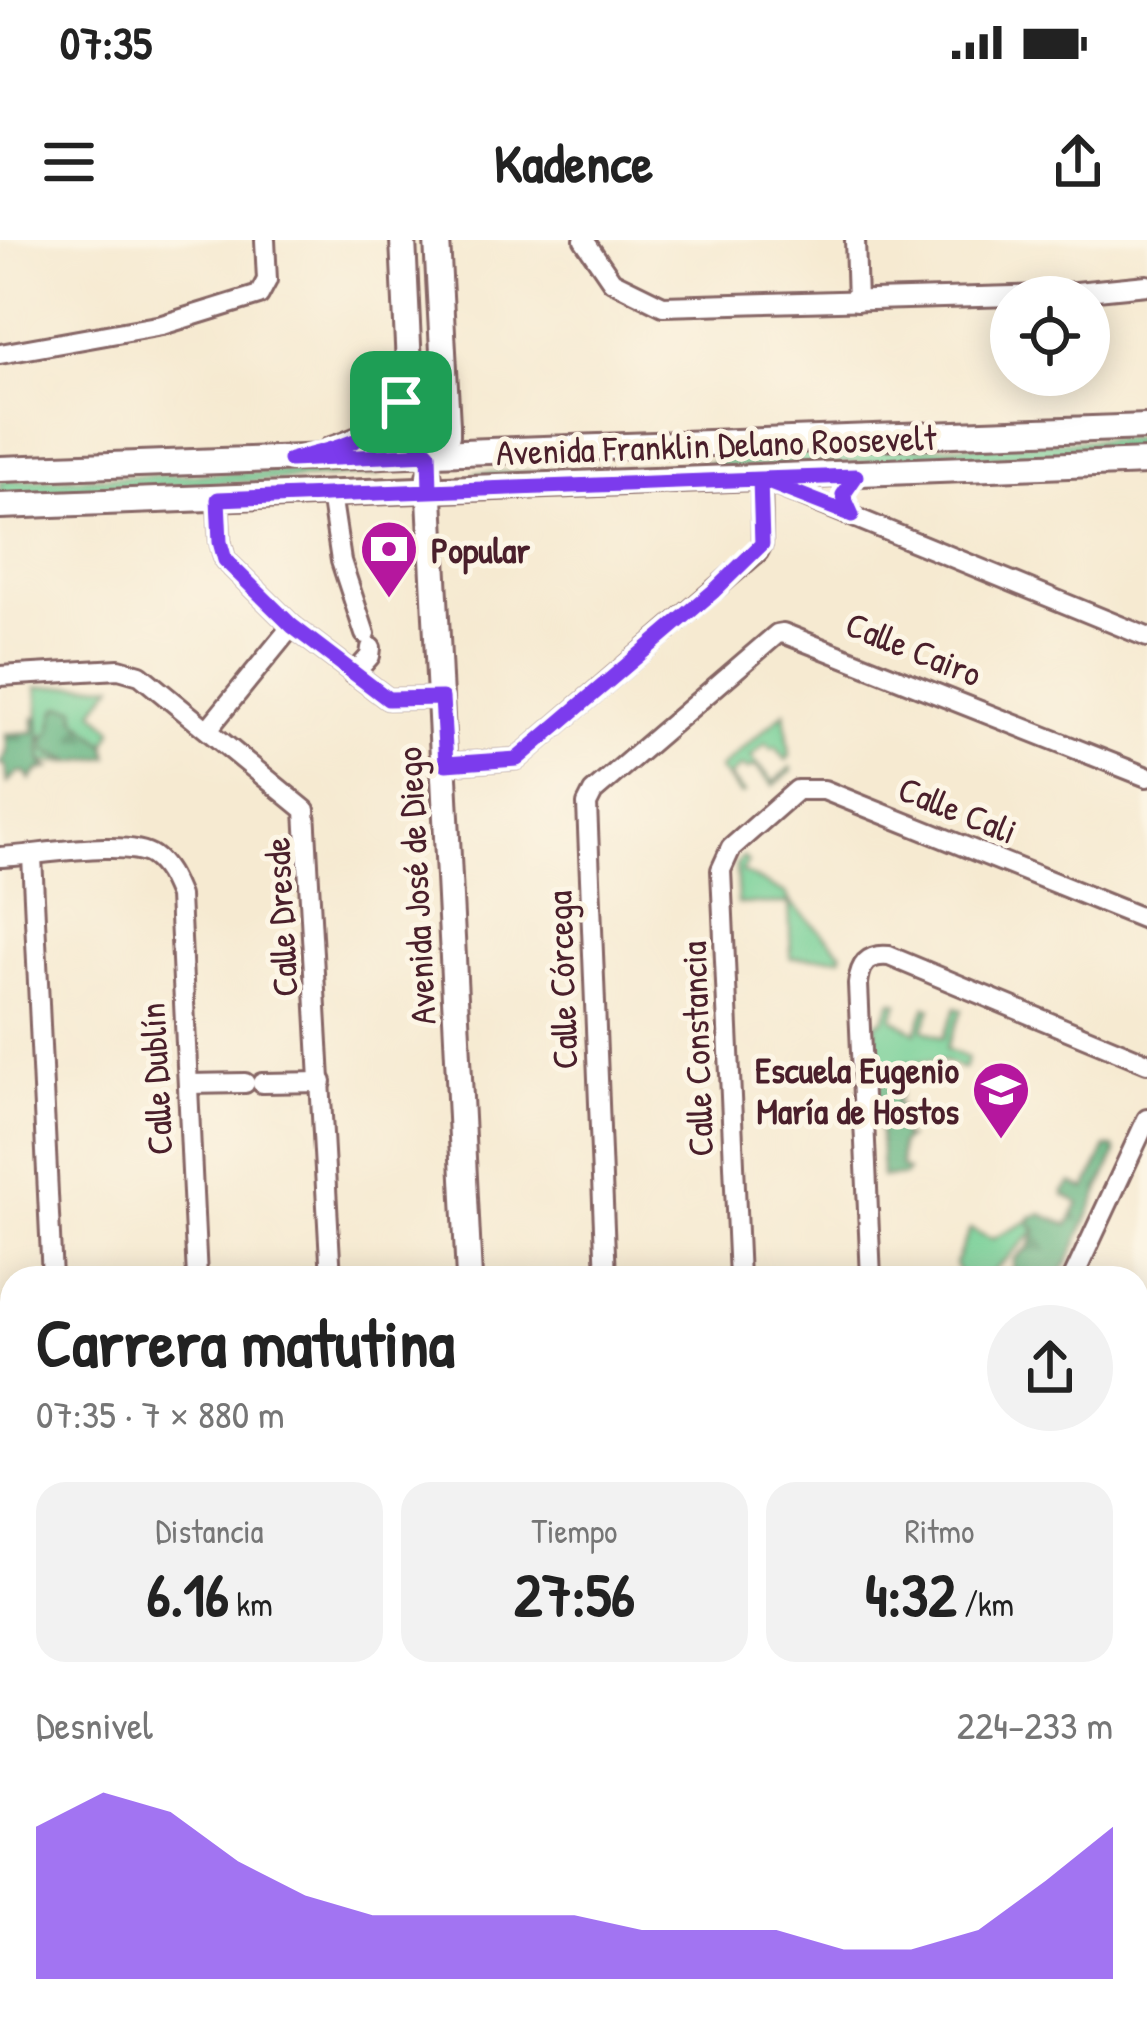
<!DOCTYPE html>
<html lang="es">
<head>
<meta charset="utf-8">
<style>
  :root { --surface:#fff; --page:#f2f2f2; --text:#222; --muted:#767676; --accent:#7c3aed }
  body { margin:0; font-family:"Patrick Hand",sans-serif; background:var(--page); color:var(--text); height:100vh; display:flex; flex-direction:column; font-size:45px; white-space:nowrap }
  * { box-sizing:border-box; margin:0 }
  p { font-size:39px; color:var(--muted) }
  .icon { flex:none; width:66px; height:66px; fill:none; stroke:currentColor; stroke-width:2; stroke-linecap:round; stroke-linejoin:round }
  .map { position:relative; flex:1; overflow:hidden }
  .sheet { position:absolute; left:0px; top:1026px; width:1149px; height:771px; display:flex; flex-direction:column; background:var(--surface); border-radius:36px 36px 0 0; box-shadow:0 6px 30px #0003 }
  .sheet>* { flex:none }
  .tools { position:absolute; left:990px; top:36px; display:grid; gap:24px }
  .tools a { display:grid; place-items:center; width:120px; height:120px; border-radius:50%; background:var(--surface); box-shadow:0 6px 30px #0003; font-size:60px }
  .pin { position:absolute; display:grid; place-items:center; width:102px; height:102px; color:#fff; margin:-51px; border-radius:24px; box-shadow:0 6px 18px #0006 }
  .round { display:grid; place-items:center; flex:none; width:126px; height:126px; border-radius:63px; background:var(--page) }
  .headline { display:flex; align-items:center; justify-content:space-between; height:204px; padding:0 36px }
  h1 { font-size:66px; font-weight:700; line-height:90px }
  .stats { display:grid; grid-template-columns:repeat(3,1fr); gap:18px; height:204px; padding:12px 36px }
  .stats div { display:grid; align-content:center; border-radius:30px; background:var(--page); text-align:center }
  .stats b { font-size:60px; font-weight:700 }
  .stats small { font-size:33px; font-weight:400 }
  .stats p { font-size:33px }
  .chart { height:336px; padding:24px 36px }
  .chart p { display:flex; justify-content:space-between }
  .chart svg { width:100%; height:216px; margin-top:12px; fill:var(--accent); opacity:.7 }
  .status { display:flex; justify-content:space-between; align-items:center; height:84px; padding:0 60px; background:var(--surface); direction:ltr }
  .status svg { height:33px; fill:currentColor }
  header { display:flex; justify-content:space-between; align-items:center; height:156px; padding:0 36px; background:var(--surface); font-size:54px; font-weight:700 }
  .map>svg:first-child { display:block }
  .grass { fill:#75cf96; stroke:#607760; stroke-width:3 }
  .forest { fill:url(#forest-firs); stroke:#556855; stroke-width:3 }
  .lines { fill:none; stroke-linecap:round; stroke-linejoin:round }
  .minor-casing { stroke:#866665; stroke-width:24 }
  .major-casing { stroke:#866665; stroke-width:30 }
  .minor { stroke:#fff; stroke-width:18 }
  .major { stroke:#fff; stroke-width:24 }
  .route-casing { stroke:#fff; stroke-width:24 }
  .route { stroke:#7c3aed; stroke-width:15 }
  .labels { text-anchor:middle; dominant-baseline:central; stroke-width:10; stroke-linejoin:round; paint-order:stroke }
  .street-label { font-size:36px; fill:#4a1f2b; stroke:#fcf5e5 }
  .poi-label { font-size:36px; font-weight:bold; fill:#4a1f2b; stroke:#fcf5e5; text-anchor:start }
</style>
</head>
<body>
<div class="status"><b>07:35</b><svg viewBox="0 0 49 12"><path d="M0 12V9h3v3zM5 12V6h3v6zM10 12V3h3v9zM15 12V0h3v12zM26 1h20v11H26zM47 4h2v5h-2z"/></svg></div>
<header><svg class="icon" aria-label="menu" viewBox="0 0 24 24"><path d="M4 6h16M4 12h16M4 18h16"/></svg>Kadence<svg class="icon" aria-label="share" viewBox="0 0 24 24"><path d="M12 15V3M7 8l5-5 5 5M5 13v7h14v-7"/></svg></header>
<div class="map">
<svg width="1147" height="1795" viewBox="0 0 1147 1795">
  <defs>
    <pattern id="forest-firs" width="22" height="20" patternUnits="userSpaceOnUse" patternTransform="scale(3)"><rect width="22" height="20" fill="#60b27f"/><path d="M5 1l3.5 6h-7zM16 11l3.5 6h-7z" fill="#519068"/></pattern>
  </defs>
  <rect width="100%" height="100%" fill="#fcf5e5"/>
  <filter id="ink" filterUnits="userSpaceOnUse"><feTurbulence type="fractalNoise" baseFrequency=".00833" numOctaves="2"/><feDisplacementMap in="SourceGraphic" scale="24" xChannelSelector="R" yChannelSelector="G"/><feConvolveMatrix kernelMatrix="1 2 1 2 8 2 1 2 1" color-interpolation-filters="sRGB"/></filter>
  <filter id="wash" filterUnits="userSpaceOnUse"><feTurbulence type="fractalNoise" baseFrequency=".004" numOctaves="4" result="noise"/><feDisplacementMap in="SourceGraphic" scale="48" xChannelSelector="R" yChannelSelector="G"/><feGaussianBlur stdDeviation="2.7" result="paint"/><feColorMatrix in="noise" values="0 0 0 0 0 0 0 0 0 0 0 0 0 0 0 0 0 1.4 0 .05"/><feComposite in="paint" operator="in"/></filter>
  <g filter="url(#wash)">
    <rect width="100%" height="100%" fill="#f6ead1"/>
    <!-- grass -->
    <g class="grass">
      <path d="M1147,198v13l-672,27v-5l207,-7 106,-13z"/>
      <path d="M379,228v6l-379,22v-15z"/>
      <path d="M114,444l-20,27 19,18 -7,16 -30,-26 1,-3 -22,4 -5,14 1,21 24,7h-33l-5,-75z"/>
      <path d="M785,472l5,44 -4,4 -10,-13 -4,2 -6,-6 -15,14 23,25 17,-15 1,4 -19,15 -18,-20 -8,4 -5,-4 -13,11 15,16 -3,2 -22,-26z"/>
      <path d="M743,617l5,5 -6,10 44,22 4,8 52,50 -1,5 -50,1 -2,-55 -51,1 -2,-39z"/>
      <path d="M892,761l6,2 -6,15 24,14 10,-26 5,2 -8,21 20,9 13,-31 6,3 -16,39 22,9 -4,11 -21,-8 -45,2 -3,5 -18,3 -2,-48 8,-3z"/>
      <path d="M1029,981l7,9 -50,48h-24l-7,-14 15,-35 22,10z"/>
    </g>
    <!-- forest -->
    <g class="forest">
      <path d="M61,466l15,2v11l30,26 3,12 -34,5 -29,-11 -2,-15 6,-2 6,-24z"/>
      <path d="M34,478h4l4,44 8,6 -13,4 -6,8 -6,-8 -7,1 -10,10 -3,-18 -5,-1 7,-12 -1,-18 28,-2z"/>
      <path d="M895,828l5,27 -5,9 6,3 1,30 5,1 -7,6 1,23 7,4 -4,5 -22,1 -5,-106z"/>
      <path d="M1106,907l8,1 2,5 -48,109 -12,16h-44l2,-19 15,-12 7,-17 -7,-9 2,-4 11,-3 26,11 11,-22 -15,-8v-4l7,-8 15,6z"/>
      <path d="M0,1187l12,1v568l-12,14z"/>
    </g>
  </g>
  <g filter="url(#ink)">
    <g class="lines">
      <defs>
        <g id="minor">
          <path d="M584,0l28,41 51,25 383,-11 101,-10"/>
          <path d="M855,0l2,61"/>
          <path d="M0,114l162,-29 97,-30 8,-15 -2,-40"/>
          <path d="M331,254l10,67 24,73"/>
          <path d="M218,259l2,42 5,19 67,66 96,73 54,-1"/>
          <path d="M354,434l16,-18 1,-8"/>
          <path d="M0,436l119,-7 21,6 165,135 26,468"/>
          <path d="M208,489l84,-103"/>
          <path d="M446,524l71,-5 241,-207 4,-8 -1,-65 386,158"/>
          <path d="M32,616l20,422"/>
          <path d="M0,617c34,-1 128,-19 153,-1 14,10 20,26 26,40l18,382"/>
          <path d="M262,843l60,-1"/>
          <path d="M189,844l56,-1"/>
          <path d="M606,1038l-19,-474 6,-12 184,-158 6,-1 364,144"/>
          <path d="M739,1038l-18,-408 10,-22 66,-58h27l323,130"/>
          <path d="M871,1038l-13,-294c2,-20 10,-30 31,-28l258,107"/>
          <path d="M1073,1038l74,-159"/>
          <path d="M0,1106l12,1"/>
          <path d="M1137,1157l10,-10"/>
          <path d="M1137,1341l10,12"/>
          <path d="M1137,1514l10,-9"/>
          <path d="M1137,1687l10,-8"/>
          <path d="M145,1785l9,10"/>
          <path d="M300,1785l8,10"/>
          <path d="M867,1785l10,10"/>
          <path d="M448,1795c47,-8 141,-21 184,0"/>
          <path d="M808,1795l12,-10"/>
          <path d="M1012,1795l12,-10"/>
        </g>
        <g id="major">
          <path d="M403,0l9,188 1,10 16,16"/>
          <path d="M331,210c36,-11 64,-26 75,-63"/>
          <path d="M429,214l18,-19v-10l-10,-185"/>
          <path d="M0,229l1147,-42"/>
          <path d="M429,237l40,801"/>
          <path d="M0,266l1147,-44"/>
          <path d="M501,1785l1,10"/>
        </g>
      </defs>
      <!-- minor casing -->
      <use href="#minor" class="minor-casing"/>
      <!-- major casing -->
      <use href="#major" class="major-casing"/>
      <!-- minor -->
      <use href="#minor" class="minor"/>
      <!-- major -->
      <use href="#major" class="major"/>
    </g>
  </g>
  <g class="lines" filter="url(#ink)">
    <defs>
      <path id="route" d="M401,162c-26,40 -67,47 -111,58l139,-6 1,37 -212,8 2,43 5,18 67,66 96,73 54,-1 4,66 71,-5 197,-168 48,-47 -2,-65 96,-3 -13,19 9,20 -92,-36 -330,12 -1,-37 -16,-17 -3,-64 -9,29"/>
    </defs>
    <!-- route casing -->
    <use href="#route" class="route-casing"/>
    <!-- route -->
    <use href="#route" class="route"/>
  </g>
  <!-- icons -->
  <defs>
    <symbol id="bank-pin" viewBox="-11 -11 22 30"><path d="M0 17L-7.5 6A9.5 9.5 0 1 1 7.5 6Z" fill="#b5179e" stroke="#fcf5e5"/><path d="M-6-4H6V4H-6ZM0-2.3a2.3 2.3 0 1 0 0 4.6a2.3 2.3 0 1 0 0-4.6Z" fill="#fff"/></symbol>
    <symbol id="school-pin" viewBox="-11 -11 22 30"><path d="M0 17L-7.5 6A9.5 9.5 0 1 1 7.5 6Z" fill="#b5179e" stroke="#fcf5e5"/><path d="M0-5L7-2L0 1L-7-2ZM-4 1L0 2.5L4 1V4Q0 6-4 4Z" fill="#fff"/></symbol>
  </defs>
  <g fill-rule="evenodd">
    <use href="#bank-pin" x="356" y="276" width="66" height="90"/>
    <use href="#school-pin" x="968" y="817" width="66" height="90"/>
  </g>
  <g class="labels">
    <!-- street labels -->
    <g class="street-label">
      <text transform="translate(716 204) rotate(-2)">Avenida Franklin Delano Roosevelt</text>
      <text transform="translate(914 408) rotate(22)">Calle Cairo</text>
      <text transform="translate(958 569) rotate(22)">Calle Cali</text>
      <text transform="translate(415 646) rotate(-93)">Avenida José de Diego</text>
      <text transform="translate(280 677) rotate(-93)">Calle Dresde</text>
      <text transform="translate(561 740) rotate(-92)">Calle Córcega</text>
      <text transform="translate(696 809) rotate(-92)">Calle Constancia</text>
      <text transform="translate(155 839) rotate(-93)">Calle Dublín</text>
    </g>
    <!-- poi labels -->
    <g class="poi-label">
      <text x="431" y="309">Popular</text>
      <text x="959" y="829" text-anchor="end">Escuela Eugenio<tspan x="959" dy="41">María de Hostos</tspan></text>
    </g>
  </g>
</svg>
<div class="tools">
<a><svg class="icon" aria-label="locate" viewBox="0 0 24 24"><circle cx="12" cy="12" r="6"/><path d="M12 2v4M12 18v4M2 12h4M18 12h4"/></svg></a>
</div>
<div class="pin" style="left:401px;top:162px;background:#1e9e55"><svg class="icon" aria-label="arrive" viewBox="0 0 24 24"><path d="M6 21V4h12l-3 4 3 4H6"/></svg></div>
<section class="sheet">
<div class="headline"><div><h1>Carrera matutina</h1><p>07:35 · 7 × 880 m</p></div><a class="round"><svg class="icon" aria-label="share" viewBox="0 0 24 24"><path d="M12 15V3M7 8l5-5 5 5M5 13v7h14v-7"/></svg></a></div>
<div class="stats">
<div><p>Distancia</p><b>6.16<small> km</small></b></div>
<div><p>Tiempo</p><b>27:56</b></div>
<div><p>Ritmo</p><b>4:32<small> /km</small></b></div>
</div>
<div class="chart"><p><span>Desnivel</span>224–233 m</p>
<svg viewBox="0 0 160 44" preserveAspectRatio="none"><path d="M0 44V13L10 6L20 10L30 20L40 27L50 31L60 31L70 31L80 31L90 34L100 34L110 34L120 38L130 38L140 34L150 24L160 13V44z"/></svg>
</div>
</section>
</div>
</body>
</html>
